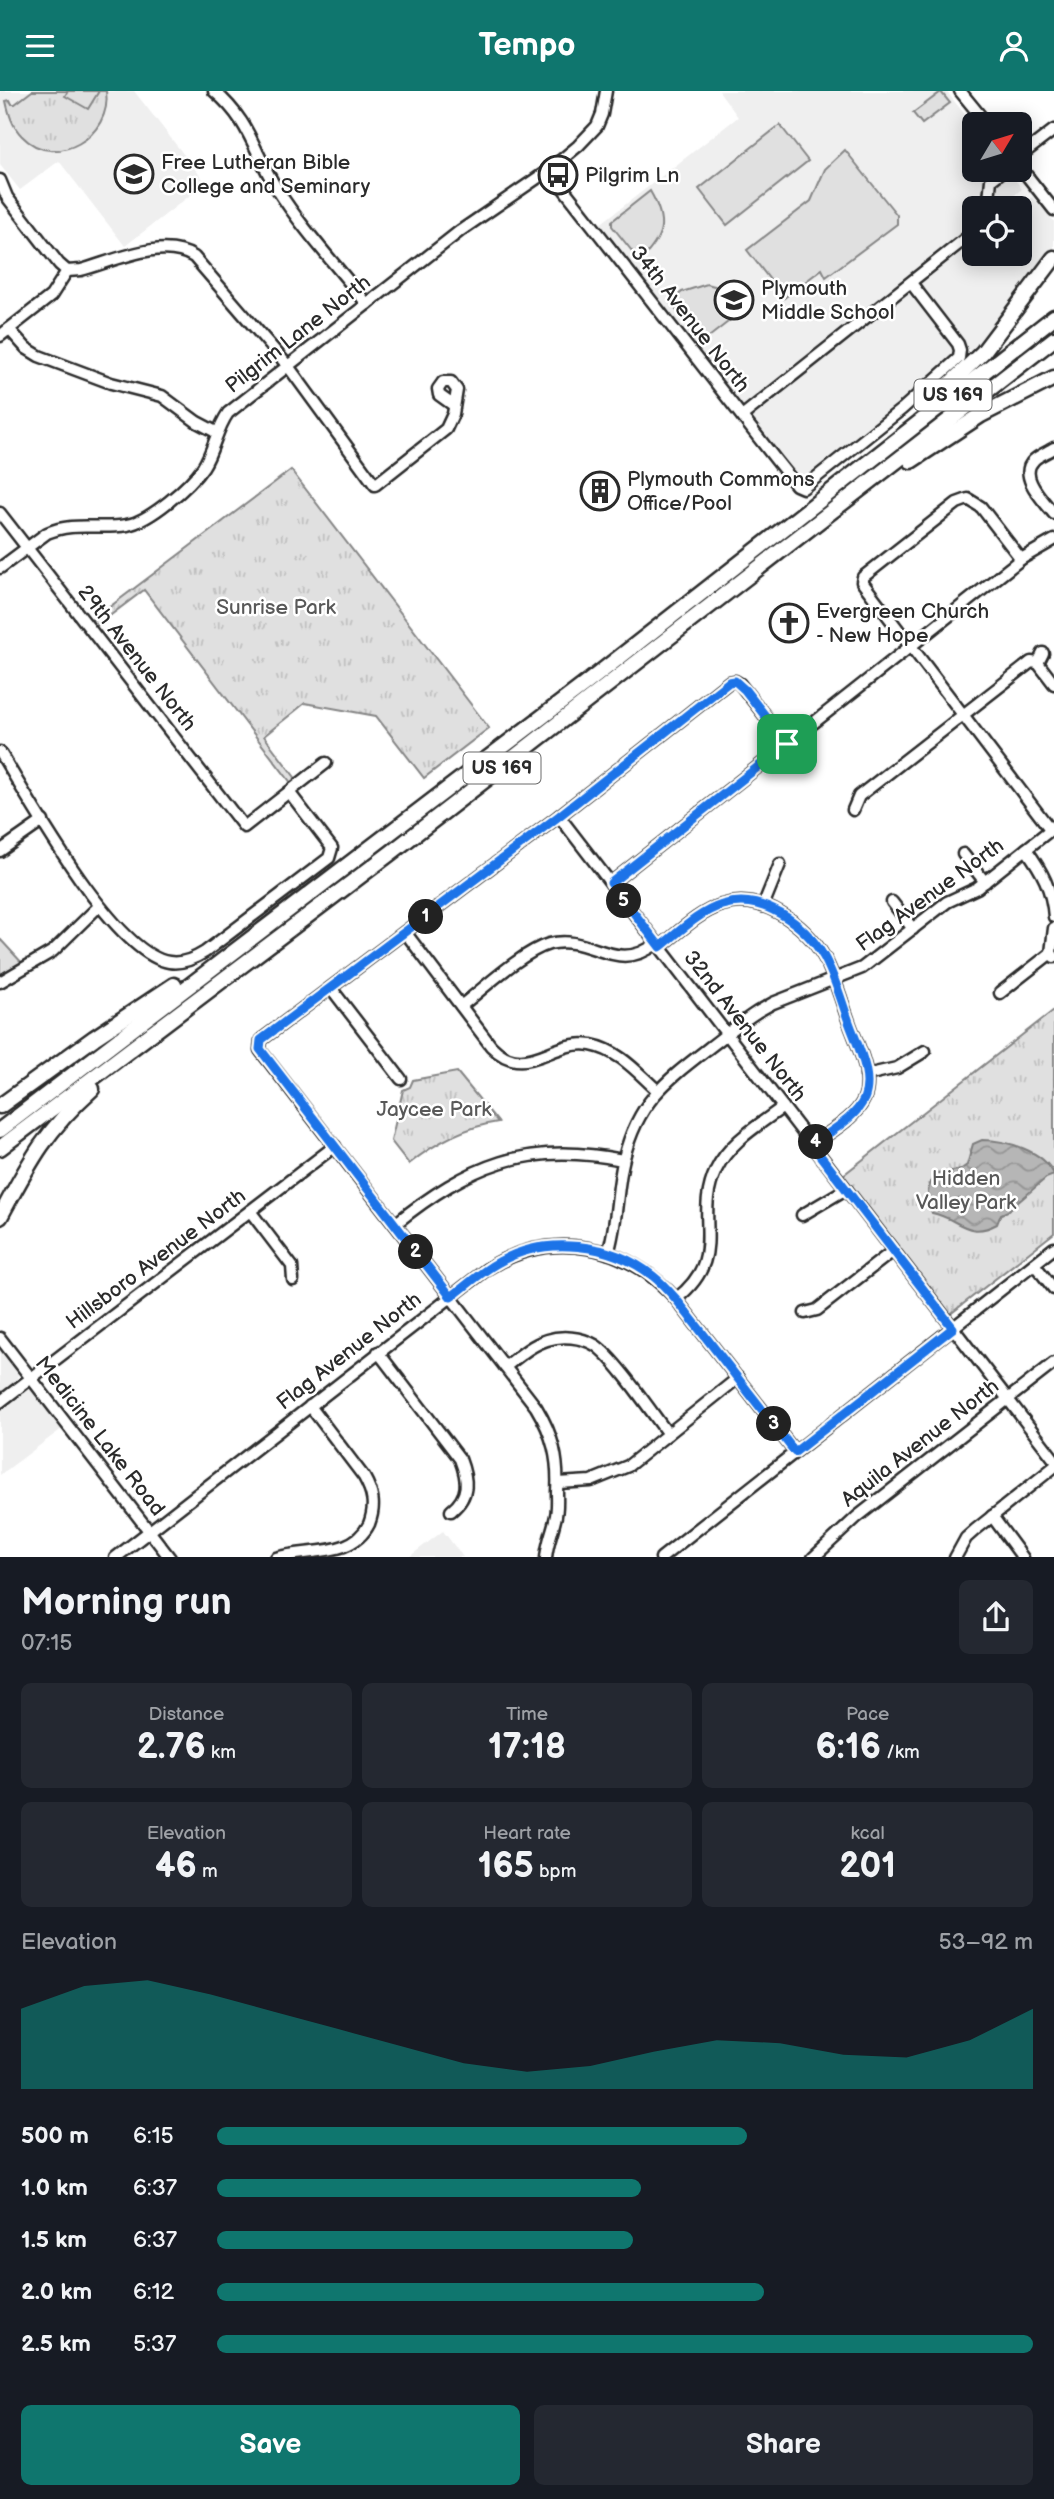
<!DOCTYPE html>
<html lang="en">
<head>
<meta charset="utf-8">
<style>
  :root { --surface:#171b24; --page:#242831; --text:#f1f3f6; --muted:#9ea1a6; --accent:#0f766e }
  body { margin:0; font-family:"Balsamiq Sans",sans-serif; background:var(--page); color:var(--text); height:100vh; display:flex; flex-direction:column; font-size:26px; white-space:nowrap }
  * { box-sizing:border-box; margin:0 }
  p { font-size:23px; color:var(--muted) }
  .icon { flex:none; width:38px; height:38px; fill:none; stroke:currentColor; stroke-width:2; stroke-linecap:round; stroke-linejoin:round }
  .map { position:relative; height:1466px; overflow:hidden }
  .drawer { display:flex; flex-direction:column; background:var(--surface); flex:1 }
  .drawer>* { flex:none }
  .needle { width:46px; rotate:52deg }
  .fabs { position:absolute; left:962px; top:21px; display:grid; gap:14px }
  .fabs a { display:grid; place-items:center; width:70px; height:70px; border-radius:10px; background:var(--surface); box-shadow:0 4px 18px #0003; font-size:35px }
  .pin { position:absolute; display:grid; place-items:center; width:60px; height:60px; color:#fff; margin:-30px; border-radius:14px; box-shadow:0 4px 10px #0006 }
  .km { position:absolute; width:35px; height:35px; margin:-18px; border-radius:50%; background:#222; color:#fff; font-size:19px; line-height:35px; text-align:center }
  .round { display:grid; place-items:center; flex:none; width:74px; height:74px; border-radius:10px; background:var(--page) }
  .summary { display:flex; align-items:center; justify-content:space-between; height:119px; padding:0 21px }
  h1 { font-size:38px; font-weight:800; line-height:52px }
  .stats { display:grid; grid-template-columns:repeat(3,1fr); gap:10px; height:119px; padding:7px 21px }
  .stats div { display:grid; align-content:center; border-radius:10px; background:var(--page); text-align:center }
  .stats b { font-size:35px; font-weight:800 }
  .stats small { font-size:19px; font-weight:400 }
  .stats p { font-size:19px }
  .chart { height:196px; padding:14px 21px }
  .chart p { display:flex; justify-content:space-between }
  .chart svg { width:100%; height:126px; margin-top:7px; fill:var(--accent); opacity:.7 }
  .action { display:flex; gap:14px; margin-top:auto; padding:14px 21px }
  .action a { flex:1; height:80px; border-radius:10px; background:var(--accent); color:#fff; font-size:28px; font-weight:800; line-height:80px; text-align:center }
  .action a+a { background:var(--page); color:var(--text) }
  ul { padding:0 21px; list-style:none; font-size:23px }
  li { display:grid; grid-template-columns:112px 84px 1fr; align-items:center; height:52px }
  li i { height:18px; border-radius:9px; background:var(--accent) }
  header { display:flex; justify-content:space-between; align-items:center; height:91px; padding:0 21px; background:var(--accent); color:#fff; font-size:32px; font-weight:800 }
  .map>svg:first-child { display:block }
  .built { fill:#efefef }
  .grass { fill:url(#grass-tufts); stroke:#868686; stroke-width:2 }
  .pitch { fill:#e0e0e0; stroke:#868686; stroke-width:2 }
  .water { fill:url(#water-waves); stroke:#7e7e7e; stroke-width:2 }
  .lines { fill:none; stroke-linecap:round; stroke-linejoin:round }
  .minor-casing { stroke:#2b2b2b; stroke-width:15 }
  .highway-casing { stroke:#2b2b2b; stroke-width:19 }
  .minor { stroke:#fff; stroke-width:10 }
  .highway { stroke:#fff; stroke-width:14 }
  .route-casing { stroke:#fff; stroke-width:14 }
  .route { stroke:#1a73e8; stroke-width:9 }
  .labels { text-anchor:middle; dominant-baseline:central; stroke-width:5; stroke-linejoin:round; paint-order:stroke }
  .shield { fill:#fff; stroke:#6b6b6b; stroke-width:2 }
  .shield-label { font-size:19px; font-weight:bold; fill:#2b2b2b }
  .poi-label { font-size:21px; fill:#2b2b2b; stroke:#fff; text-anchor:start }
  .street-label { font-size:21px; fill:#2b2b2b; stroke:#fff }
  .park-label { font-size:21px; fill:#585858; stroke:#fff }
</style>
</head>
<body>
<header><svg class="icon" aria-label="menu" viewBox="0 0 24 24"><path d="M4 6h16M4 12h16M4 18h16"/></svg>Tempo<svg class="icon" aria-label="person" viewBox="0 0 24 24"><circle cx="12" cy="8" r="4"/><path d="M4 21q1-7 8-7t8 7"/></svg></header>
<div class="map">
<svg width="1054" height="1467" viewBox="0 0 1054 1467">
  <defs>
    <pattern id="grass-tufts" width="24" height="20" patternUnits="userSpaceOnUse" patternTransform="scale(1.75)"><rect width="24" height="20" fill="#e0e0e0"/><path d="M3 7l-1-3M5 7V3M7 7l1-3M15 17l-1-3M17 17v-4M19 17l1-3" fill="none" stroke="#c0c0c0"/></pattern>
    <pattern id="water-waves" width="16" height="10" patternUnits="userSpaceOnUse" patternTransform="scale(1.75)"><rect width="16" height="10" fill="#b6b6b6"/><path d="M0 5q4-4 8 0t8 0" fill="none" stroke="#949494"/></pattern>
  </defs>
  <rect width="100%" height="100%" fill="#fff"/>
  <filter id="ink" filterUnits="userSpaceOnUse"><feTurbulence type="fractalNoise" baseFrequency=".0143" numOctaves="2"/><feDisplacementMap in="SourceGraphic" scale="14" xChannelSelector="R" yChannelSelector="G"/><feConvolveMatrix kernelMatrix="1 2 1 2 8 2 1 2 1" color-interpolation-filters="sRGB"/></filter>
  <g filter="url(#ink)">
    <!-- built -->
    <g class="built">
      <path d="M0,0h134l72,92 -81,63 -66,-85 -39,29 -20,-25z"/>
      <path d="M719,0h227l29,36v43h33l14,19 -24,19h-23v18l-230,180h-6l-140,-181 139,-108z"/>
      <path d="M1032,106l22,24v31l-79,106 -55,-73 1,-3 54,-43v15h45v-46h-3z"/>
      <path d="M907,201l5,2 43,53v9l-60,53 -92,74 -3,-1 -49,-62 1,-5z"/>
      <path d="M0,1257l18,26 -2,9 -16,13z"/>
      <path d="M31,1299l32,38 -63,47v-66l22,-18z"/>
      <path d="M443,1440l20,26h-54z"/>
    </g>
    <!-- grass -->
    <g class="grass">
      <path d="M32,0h74c7,45 -51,80 -84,45 -10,-10 -13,-22 -16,-35l4,-1 2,4h3z"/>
      <path d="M291,379l198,258 -65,50 -48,-62 -71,-13 -41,33 33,44 -5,4 -148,-194 -49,37 -4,-6z"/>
      <path d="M0,848l24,26 -24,12z"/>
      <path d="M1054,919v223l-105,82 -107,-139z"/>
      <path d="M457,981l41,50c-34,5 -63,21 -89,42l-18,-23 12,-51 7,-3 3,-7z"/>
    </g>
    <!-- pitch -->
    <g class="pitch">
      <path d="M68,0h31l-11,18 -23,-13z"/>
      <path d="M941,1l9,11 -28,21 -9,-11z"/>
      <path d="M780,34l28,36 -81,64 -28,-36z"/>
      <path d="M845,59l52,65v9l-71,53 -4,-8 -38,29 -37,-48 64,-49 14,-32z"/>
      <path d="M650,100c18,31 14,46 -10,70l-28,-35v-5z"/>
      <path d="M707,193l22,6 17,18 -41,32 -6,-1 -29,-37 12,-10z"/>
    </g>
    <!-- water -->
    <path class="water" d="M982,1049c24,0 63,11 72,35l-8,3 -38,33 -7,3 -4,10c-30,16 -38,-6 -65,-11 -6,-17 -6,-25 4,-40l24,-3 7,-5 6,-21z"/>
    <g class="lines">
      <defs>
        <g id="minor">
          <path d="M214,0c38,32 39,61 63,98 26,41 60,77 90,115"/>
          <path d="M960,0l27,33"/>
          <path d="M1020,65l34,-26"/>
          <path d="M1020,76l34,43"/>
          <path d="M549,79l227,290 20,25 7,3 99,-79 57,-51 1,-8 -2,-6 -47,-61"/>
          <path d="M0,89l7,17 52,67 8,7"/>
          <path d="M988,117l3,-28 13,-10"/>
          <path d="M67,180l14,-1c33,-9 82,-33 113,-13l94,109 87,119 71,-56 7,-15 4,-24 -6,-8h-8l-5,7 1,6 14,10"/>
          <path d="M9,238l17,19 13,8 72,27 51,13 35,26 19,10"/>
          <path d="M0,245l51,-40 16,-25"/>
          <path d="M742,325l233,-185"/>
          <path d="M1054,357c-6,4 -15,7 -20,12 -17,16 10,41 20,54"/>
          <path d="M0,422l244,314 82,-64"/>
          <path d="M1021,468l-40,-52 -13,-8 -11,4 -94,74 -1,5 188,247"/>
          <path d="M0,477l47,-35c27,-12 52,-3 80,-8 23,-4 63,-39 76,-58 11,-17 13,-37 25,-54l232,-182 89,-61 29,-24 19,-20 5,-12 4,-23"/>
          <path d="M1038,572l16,21"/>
          <path d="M1038,572l5,-10"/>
          <path d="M0,661c30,49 114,202 169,210 13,2 25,-3 36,-10l124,-94 3,-10 -43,-56"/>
          <path d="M853,719l6,-14 172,-134 7,1"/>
          <path d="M559,725l495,643"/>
          <path d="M1026,758c16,22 26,40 28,68"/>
          <path d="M0,760l43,-30"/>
          <path d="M963,763l22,28"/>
          <path d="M611,792l410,-324 33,-19"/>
          <path d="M892,811l21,27"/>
          <path d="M763,815l17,-42"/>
          <path d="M405,841l86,114c35,36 61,-8 100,-1 28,5 47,28 66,45"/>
          <path d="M660,856c19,-15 39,-35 62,-42 39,-13 83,19 102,52 11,20 17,43 25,65 8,23 25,53 15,77 -9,20 -35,33 -52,46"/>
          <path d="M1054,866l-3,-4 3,-25"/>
          <path d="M0,891l53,-31 46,-45"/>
          <path d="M331,897l70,91"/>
          <path d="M1000,902l51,-40"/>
          <path d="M461,915c23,-18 61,-54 88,-62 41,-11 67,32 108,-1"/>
          <path d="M866,984l31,-7 28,-17"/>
          <path d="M250,1120l42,55 1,14"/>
          <path d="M802,1124l44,-26"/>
          <path d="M395,1133c74,-59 132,-84 228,-64"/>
          <path d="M608,1162c10,-31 8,-64 16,-95 14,-57 42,-77 86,-111 16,-12 31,-25 47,-35l16,-9 89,-35 85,-66 30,-14 77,-61"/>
          <path d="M1034,1173l20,25"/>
          <path d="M676,1208c55,-43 16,-79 40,-129 13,-28 43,-45 67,-63"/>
          <path d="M805,1222l12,-3 76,-59"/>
          <path d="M0,1247l170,220"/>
          <path d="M378,1261l82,107c8,21 10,37 -9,52"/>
          <path d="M505,1276c13,-10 26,-22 42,-27 15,-5 34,-3 48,5 20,13 57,68 73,89"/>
          <path d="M0,1311l335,-256"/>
          <path d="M558,1392l33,-2 37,-15 110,-88"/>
          <path d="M992,1425l31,42"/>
          <path d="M115,1467l372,-289c65,-41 139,-25 189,30l119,153"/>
          <path d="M276,1467c33,-10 76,0 93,-34 7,-18 4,-31 -5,-47l-54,-71"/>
          <path d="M546,1467c1,-14 6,-25 9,-38 3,-10 2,-19 2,-28 2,-33 -4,-57 -21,-85l-276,-357 1,-10 298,-224 170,-134 6,-1 5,3 47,60"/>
          <path d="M661,1467l393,-310"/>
          <path d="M813,1467l44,-41 197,-154"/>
          <path d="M955,1467l11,-20 9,-8 79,-63"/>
        </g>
        <g id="highway">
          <path d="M936,306l47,-45 71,-94"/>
          <path d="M911,370l70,-46 73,-37"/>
          <path d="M0,1015l94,-68 80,-53"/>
          <path d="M0,1039l584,-445 470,-368"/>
          <path d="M0,1057l392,-296 662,-513"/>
          <path d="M0,1126c29,-54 45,-86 92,-128"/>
        </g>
      </defs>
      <!-- minor casing -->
      <use href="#minor" class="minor-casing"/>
      <!-- highway casing -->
      <use href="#highway" class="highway-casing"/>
      <!-- minor -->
      <use href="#minor" class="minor"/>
      <!-- highway -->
      <use href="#highway" class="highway"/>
    </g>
  </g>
  <g class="lines" filter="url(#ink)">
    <defs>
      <path id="route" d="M735,590l10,9 42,54 -176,139 49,64c19,-15 39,-35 62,-42 39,-13 83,19 102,52 11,20 17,43 25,65 8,23 25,53 15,77 -9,20 -35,33 -52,46l141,183 -158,124 -119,-153c-7,-8 -14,-16 -23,-23 -42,-33 -107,-41 -154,-14 -17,9 -32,23 -48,35l-191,-248 1,-9 298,-224 170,-134z"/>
    </defs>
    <!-- route casing -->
    <use href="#route" class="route-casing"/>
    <!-- route -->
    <use href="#route" class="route"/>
  </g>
  <!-- icons -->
  <defs>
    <symbol id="university-ring" viewBox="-11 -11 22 22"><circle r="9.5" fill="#fff" stroke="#2b2b2b" stroke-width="1.5"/><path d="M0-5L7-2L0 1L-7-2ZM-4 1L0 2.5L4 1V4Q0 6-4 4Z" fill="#2b2b2b"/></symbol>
    <symbol id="bus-ring" viewBox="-11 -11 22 22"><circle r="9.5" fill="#fff" stroke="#2b2b2b" stroke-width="1.5"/><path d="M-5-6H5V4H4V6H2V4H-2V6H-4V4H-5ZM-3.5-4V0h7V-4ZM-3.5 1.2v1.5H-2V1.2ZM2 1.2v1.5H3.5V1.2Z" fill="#2b2b2b"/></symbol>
    <symbol id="school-ring" viewBox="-11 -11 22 22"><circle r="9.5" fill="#fff" stroke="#2b2b2b" stroke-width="1.5"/><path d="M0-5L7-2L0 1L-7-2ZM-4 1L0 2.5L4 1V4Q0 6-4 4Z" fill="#2b2b2b"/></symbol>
    <symbol id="building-ring" viewBox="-11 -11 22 22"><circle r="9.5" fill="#fff" stroke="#2b2b2b" stroke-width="1.5"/><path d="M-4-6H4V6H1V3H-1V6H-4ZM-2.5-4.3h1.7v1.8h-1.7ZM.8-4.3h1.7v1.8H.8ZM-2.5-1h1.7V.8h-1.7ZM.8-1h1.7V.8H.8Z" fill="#2b2b2b"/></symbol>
    <symbol id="church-ring" viewBox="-11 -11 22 22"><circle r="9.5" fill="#fff" stroke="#2b2b2b" stroke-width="1.5"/><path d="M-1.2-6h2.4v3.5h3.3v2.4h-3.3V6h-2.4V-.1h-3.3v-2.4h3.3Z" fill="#2b2b2b"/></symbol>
  </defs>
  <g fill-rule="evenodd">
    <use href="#university-ring" x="112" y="61" width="44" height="44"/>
    <use href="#bus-ring" x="536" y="62" width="44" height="44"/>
    <use href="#school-ring" x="712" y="187" width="44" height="44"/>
    <use href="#building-ring" x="578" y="378" width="44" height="44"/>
    <use href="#church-ring" x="767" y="510" width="44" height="44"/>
  </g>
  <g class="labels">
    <!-- shield labels -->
    <g class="shield">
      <rect x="914.5" y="288.5" width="77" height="31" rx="5"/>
      <rect x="463.5" y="661.5" width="77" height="31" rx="5"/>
    </g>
    <g class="shield-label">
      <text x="953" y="304">US 169</text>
      <text x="502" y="677">US 169</text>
    </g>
    <!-- poi labels -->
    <g class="poi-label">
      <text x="161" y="71">Free Lutheran Bible<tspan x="161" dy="24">College and Seminary</tspan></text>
      <text x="585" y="84">Pilgrim Ln</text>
      <text x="761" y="197">Plymouth<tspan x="761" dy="24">Middle School</tspan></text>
      <text x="627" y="388">Plymouth Commons<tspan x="627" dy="24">Office/Pool</tspan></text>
      <text x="816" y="520">Evergreen Church<tspan x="816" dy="24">- New Hope</tspan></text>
    </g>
    <!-- street labels -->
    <g class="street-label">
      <text transform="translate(690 228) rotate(52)">34th Avenue North</text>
      <text transform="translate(298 243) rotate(-38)">Pilgrim Lane North</text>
      <text transform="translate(137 567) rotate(52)">29th Avenue North</text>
      <text transform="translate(930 804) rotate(-36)">Flag Avenue North</text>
      <text transform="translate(745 935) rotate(52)">32nd Avenue North</text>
      <text transform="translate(156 1168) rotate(-37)">Hillsboro Avenue North</text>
      <text transform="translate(349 1260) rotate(-38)">Flag Avenue North</text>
      <text transform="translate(100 1345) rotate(52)">Medicine Lake Road</text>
      <text transform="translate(920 1352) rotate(-38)">Aquila Avenue North</text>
    </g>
    <!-- park labels -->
    <g class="park-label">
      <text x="276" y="516">Sunrise Park</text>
      <text x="434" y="1018">Jaycee Park</text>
      <text x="966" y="1087">Hidden<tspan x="966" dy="24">Valley Park</tspan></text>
    </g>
  </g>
</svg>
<div class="fabs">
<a><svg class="needle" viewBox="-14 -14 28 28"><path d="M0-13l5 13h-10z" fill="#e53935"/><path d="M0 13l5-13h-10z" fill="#9ea1a6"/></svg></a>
<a><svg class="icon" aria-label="locate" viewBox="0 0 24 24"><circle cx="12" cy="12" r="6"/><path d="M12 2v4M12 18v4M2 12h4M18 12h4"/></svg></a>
</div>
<div class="pin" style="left:787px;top:653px;background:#1e9e55"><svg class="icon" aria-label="arrive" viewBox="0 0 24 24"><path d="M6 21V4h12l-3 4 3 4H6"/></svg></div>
<b class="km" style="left:426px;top:826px">1</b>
<b class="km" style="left:416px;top:1161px">2</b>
<b class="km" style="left:774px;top:1333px">3</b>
<b class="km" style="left:816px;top:1051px">4</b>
<b class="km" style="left:624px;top:810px">5</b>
</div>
<section class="drawer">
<div class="summary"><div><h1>Morning run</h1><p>07:15</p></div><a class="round"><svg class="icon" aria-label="share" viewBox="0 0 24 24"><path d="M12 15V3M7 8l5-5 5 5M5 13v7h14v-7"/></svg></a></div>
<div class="stats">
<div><p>Distance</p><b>2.76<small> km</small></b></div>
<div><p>Time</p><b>17:18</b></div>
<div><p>Pace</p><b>6:16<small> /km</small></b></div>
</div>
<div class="stats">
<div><p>Elevation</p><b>46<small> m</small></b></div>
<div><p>Heart rate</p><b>165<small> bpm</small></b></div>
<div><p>kcal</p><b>201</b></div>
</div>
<div class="chart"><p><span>Elevation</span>53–92 m</p>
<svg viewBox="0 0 160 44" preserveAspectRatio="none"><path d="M0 44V16L10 8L20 6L30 11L40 17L50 23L60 29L70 35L80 38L90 36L100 31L110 27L120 28L130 32L140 33L150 27L160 16V44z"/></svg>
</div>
<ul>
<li><b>500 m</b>6:15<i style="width:65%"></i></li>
<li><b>1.0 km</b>6:37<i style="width:52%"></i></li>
<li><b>1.5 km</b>6:37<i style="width:51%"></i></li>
<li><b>2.0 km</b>6:12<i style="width:67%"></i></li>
<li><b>2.5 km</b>5:37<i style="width:100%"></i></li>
</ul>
<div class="action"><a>Save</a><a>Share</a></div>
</section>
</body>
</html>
